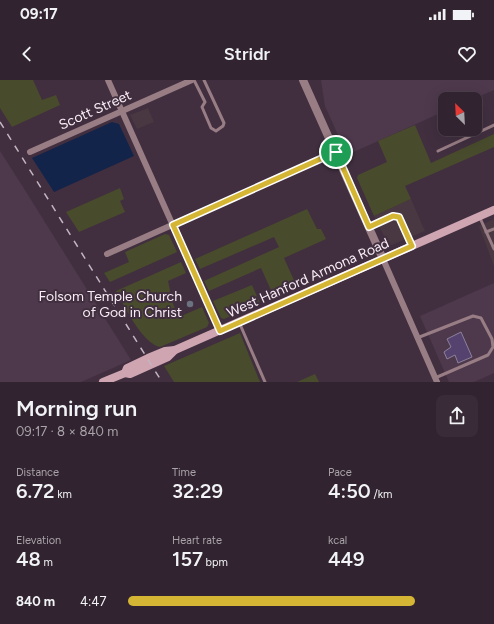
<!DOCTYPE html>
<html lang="en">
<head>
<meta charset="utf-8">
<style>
  :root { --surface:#31232f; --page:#392b37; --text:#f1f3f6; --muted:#a8a4aa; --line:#4c404b; --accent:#d5b534 }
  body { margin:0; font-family:Figtree,sans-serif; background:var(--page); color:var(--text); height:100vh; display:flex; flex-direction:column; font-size:15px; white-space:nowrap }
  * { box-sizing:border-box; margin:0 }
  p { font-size:13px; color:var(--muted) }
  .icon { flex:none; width:22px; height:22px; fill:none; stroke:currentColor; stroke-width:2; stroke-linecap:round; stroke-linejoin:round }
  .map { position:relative; height:302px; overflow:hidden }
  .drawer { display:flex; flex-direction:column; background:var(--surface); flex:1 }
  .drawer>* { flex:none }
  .needle { width:26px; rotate:336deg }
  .controls { position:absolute; left:438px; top:12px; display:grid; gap:8px }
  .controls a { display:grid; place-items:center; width:44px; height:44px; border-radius:8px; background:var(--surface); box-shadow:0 4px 16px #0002,0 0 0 1px var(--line); font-size:20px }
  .pin { position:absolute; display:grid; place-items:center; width:34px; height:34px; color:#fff; margin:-17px; border:2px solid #fff; border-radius:50%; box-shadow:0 1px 4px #0007 }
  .round { display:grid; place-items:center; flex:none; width:42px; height:42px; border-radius:8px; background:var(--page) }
  .summary { display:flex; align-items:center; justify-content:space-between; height:68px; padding:0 16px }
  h1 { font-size:22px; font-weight:600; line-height:30px }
  .metrics { display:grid; grid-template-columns:repeat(3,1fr); gap:6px; height:68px; padding:4px 16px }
  .metrics div { display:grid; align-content:center }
  .metrics b { font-size:20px; font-weight:600 }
  .metrics small { font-size:11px; font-weight:400 }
  .metrics p { font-size:11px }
  ul { padding:0 16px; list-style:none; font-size:13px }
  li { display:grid; grid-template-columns:64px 48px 1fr; align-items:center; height:30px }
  li i { height:10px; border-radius:5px; background:var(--accent) }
  .status { display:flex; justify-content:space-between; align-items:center; height:28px; padding:0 20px; background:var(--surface); direction:ltr }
  .status svg { height:11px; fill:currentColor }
  header { display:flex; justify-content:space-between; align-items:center; height:52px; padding:0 16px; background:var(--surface); font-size:18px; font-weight:600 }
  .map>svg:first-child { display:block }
  .commercial { fill:#493741 }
  .built { fill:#4e384c }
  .green { fill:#484b2c }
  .water { fill:#13244b }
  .building { fill:#56426e; stroke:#8c829a }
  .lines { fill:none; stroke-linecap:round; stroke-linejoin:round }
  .service { stroke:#987d84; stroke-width:3 }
  .minor { stroke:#987d84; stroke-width:6 }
  .tertiary { stroke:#987d84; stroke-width:8 }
  .secondary { stroke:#cfa5b1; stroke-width:8 }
  .rail { stroke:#c3b5c1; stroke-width:1.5; stroke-dasharray:7 7; stroke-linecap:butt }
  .route-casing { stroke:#fff; stroke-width:8 }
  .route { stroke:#d5b534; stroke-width:5 }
  .worship-dot { fill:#6b7280; stroke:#412f3f; stroke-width:1.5 }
  .labels { text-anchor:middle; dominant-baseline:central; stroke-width:4; stroke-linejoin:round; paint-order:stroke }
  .street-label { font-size:14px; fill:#f9edf7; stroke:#412f3f }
  .poi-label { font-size:14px; fill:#f9edf7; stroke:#412f3f; text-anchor:end }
</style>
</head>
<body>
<div class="status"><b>09:17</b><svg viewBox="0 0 49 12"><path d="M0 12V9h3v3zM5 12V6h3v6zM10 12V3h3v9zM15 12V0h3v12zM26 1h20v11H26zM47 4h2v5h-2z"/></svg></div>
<header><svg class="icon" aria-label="back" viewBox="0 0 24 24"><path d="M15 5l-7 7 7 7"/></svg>Stridr<svg class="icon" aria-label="heart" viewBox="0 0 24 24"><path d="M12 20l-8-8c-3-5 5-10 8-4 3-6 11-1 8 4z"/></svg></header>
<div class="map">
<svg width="494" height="302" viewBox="0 0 494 302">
  <rect width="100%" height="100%" fill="#412f3f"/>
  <!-- commercial -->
  <g class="commercial">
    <path d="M148,28l6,14 -17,7 -7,-14z"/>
    <path d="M411,119l14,32 -33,14 -4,-1 -14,-28z"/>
    <path d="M494,139v47l-15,-40z"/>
  </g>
  <!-- built -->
  <g class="built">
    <path d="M321,0h173v10l-21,9h-28v12l-98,44 -22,-49z"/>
    <path d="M0,71l23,36 108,173 -50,22h-81z"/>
    <path d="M494,203v90l-20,9h-25l-29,-66z"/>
  </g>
  <!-- green -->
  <g class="green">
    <path d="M0,0h33l9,20 14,-5 4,10 -48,22 -12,-19z"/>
    <path d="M415,45l16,38 63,-29v13l-89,39 6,13 -37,17 -17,-38 1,-3 29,-13 -9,-21z"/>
    <path d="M120,108l4,11 -4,2 5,11 -46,20 -13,-20z"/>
    <path d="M307,129l10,20h4l5,10 -42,19 13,29 -23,10 -13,-29 -52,23 -5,-10 75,-34 -5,-10 -74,32 -5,-10z"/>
    <path d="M165,154l4,1 8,17 -67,30 -6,-9 25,-11 -4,-10z"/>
    <path d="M181,182l5,11 -18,8 2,9 -1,5 10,22 23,-10 7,16 -2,4 -47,20c-18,-4 -35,-40 -44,-56z"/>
    <path d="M252,205l8,18 -36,16 -3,-1 -8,-17z"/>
    <path d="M240,253l20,49h-86l-10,-16z"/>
    <path d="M315,294l4,8h-22z"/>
  </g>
  <!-- water -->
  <path class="water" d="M112,42l7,2 15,32 -80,36 -22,-34z"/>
  <!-- building -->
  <path class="building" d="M461,252l11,25 -14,6 -3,-8 -8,4 -3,-7 7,-5 -4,-8z"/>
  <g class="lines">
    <!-- service -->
    <g class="service">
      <path d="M194,0l11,22 -3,5 9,21 5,3 7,-5 1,-3 -20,-43"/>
      <path d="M438,71l56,-26"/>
      <path d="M480,138l14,31"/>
      <path d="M369,147l24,-12 6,2 13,29"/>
      <path d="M486,152l8,-3"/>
      <path d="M239,242l26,60"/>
      <path d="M417,258l56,-22 8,2 11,21 1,8 -5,8 -53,23"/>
    </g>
    <!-- minor -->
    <g class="minor">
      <path d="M108,0l112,251"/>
      <path d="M30,72l162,-72"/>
      <path d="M107,174l229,-102"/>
      <path d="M383,179l54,123"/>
    </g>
    <!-- tertiary -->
    <path class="tertiary" d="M303,0l80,179"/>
    <!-- secondary -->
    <g class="secondary">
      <path d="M125,293l5,1 38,-17 7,-7 319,-140"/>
      <path d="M103,302l22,-9 2,-5 21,-10 17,-7 10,-1"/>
    </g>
    <!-- rail -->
    <path class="rail" d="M0,42l162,260"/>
  </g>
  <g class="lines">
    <defs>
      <path id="route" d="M336,72l33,75 24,-11 6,1 13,29 -192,85 -47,-106z"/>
    </defs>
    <!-- route casing -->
    <use href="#route" class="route-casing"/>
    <!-- route -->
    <use href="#route" class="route"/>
  </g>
  <!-- markers -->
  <circle class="worship-dot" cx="190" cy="224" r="4"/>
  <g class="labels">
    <!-- street labels -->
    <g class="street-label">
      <text transform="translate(95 30) rotate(-24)">Scott Street</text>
      <text transform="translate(308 198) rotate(-24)">West Hanford Armona Road</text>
    </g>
    <!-- poi labels -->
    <g class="poi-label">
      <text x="182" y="216">Folsom Temple Church<tspan x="182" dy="16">of God in Christ</tspan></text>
    </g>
  </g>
</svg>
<div class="controls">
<a><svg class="needle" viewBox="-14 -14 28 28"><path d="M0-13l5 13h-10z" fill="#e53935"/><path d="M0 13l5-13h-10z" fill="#a8a4aa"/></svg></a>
</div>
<div class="pin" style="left:336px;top:72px;background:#1e9e55"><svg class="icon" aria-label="arrive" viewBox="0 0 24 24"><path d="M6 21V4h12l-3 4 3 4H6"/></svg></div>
</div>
<section class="drawer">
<div class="summary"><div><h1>Morning run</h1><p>09:17 · 8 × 840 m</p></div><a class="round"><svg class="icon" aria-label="share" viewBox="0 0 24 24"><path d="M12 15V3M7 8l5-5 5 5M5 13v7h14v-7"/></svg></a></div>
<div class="metrics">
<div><p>Distance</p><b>6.72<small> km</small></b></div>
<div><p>Time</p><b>32:29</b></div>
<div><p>Pace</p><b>4:50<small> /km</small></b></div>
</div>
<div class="metrics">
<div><p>Elevation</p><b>48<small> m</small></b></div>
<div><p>Heart rate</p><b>157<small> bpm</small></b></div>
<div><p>kcal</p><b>449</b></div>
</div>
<ul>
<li><b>840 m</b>4:47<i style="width:82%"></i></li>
</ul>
</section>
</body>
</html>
